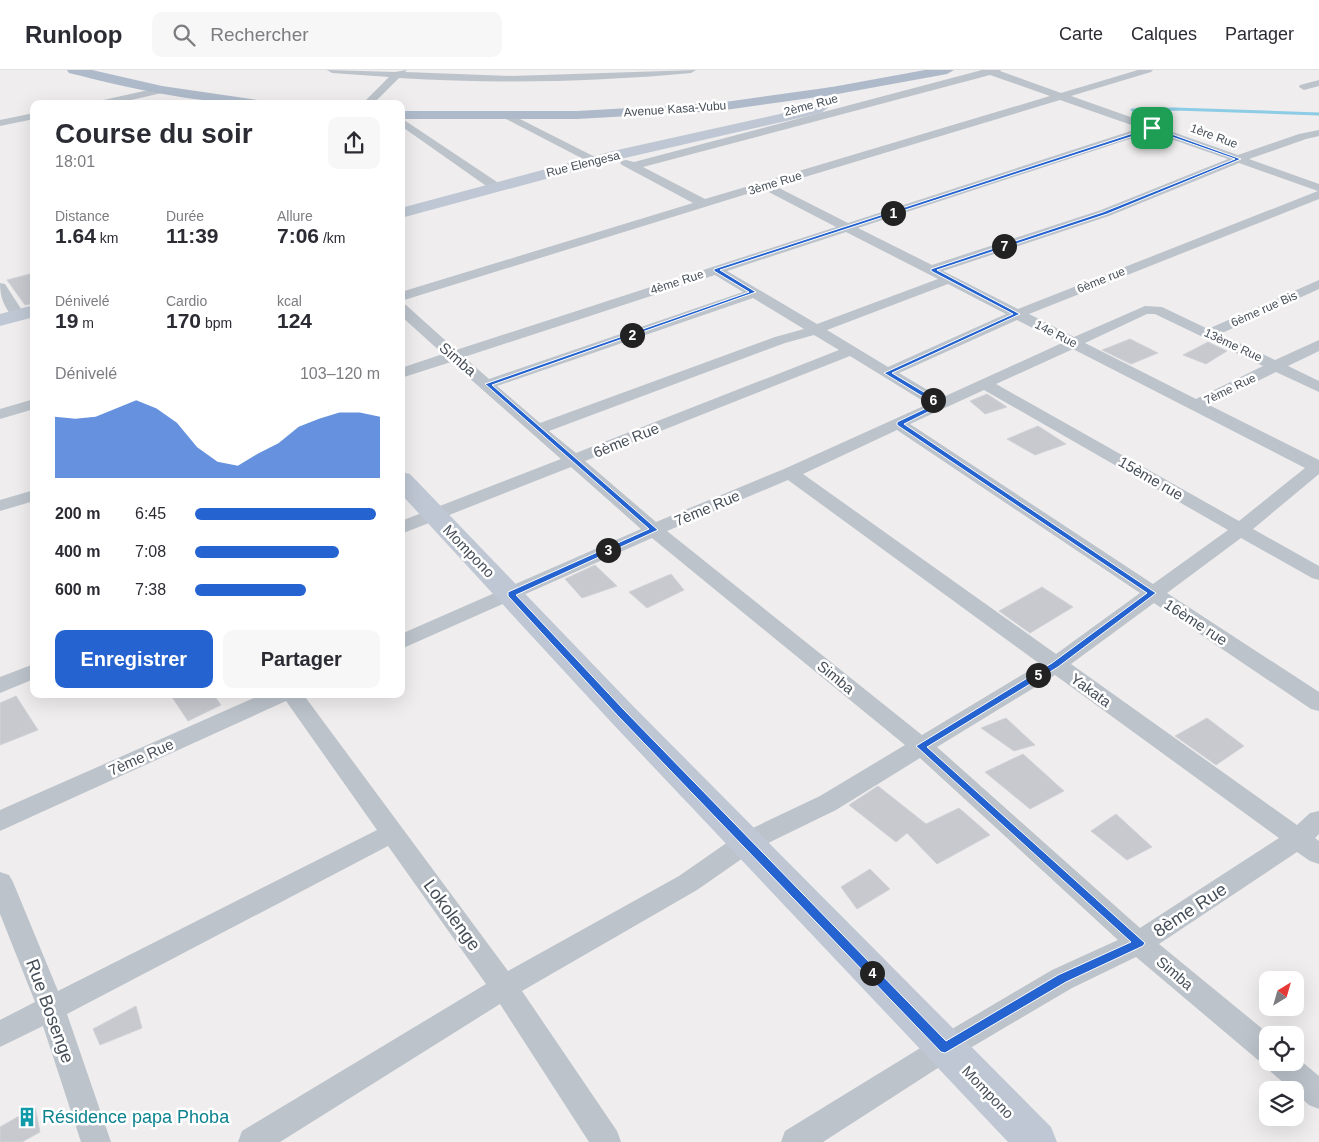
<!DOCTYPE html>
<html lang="fr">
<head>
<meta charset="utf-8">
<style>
  :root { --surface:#fff; --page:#f7f7f7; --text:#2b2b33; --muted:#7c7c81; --line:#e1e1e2; --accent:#2563d1 }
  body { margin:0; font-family:Arial,sans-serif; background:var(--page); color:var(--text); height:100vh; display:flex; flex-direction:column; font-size:19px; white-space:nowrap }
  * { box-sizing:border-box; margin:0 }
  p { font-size:16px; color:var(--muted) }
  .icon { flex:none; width:28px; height:28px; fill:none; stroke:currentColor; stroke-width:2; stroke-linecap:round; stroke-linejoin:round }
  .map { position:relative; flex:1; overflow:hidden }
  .details { position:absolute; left:30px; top:30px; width:375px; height:598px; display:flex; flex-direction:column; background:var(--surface); border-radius:10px; box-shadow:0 5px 20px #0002 }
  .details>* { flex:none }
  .needle { width:32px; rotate:37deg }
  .tools { position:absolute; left:1259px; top:901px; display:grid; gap:10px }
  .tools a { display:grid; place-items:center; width:45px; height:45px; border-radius:10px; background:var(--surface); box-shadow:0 5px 20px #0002; font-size:25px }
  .pin { position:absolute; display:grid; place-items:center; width:42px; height:42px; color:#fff; margin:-21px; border-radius:10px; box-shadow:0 2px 8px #0006 }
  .km { position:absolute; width:25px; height:25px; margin:-12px; border-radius:50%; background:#222; color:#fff; font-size:14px; line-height:25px; text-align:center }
  .round { display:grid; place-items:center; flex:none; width:52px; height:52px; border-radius:10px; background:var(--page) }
  .summary { display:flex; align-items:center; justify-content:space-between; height:85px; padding:0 25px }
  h1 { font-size:28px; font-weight:700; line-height:38px }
  .metrics { display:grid; grid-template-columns:repeat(3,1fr); gap:8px; height:85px; padding:5px 25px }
  .metrics div { display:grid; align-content:center }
  .metrics b { font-size:21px; font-weight:700 }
  .metrics small { font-size:14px; font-weight:400 }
  .metrics p { font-size:14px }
  .chart { height:140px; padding:10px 25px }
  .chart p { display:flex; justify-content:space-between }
  .chart svg { width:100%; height:90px; margin-top:5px; fill:var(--accent); opacity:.7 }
  .primary-button { display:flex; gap:10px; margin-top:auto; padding:10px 25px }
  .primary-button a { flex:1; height:58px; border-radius:10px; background:var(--accent); color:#fff; font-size:20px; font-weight:700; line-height:58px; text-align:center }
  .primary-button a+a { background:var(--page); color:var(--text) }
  ul { padding:0 25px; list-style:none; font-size:16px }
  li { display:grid; grid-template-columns:80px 60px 1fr; align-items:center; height:38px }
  li i { height:12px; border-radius:6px; background:var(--accent) }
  header { display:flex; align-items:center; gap:30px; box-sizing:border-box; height:70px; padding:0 25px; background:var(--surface); border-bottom:1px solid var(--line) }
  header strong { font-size:24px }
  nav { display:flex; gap:28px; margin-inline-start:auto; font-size:18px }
  .search { width:350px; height:45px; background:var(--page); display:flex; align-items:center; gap:12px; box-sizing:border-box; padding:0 18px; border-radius:10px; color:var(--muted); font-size:19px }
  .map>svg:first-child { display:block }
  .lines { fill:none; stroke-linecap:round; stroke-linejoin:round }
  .stream { stroke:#8dcce5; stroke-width:3 }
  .building { fill:#c7c9cf; stroke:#d1d3d8 }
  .street { fill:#bcc3cb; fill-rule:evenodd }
  .secondary { fill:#bec7d3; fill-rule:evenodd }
  .primary { fill:#aebaca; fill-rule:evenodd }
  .route { fill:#2563d1; stroke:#fff; fill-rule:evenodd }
  .labels { text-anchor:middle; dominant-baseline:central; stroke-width:5; stroke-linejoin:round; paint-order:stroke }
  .far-street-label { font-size:12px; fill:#464f59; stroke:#fff }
  .street-label { font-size:15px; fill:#464f59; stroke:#fff }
  .near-street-label { font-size:18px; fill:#464f59; stroke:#fff }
  .near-culture-label { font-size:18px; fill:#0d838f; stroke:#fff; text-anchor:start }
</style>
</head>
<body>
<header>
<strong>Runloop</strong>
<div class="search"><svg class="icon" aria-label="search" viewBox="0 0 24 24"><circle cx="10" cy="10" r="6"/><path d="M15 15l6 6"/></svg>Rechercher</div>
<nav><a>Carte</a><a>Calques</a><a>Partager</a></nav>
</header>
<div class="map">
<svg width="1319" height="1072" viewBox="0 0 1319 1072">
  <rect width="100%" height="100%" fill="#efeded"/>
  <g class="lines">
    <!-- stream -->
    <path class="stream" d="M1132,40l43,-1 144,5"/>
  </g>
  <!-- building -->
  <g class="building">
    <path d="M34,203v30l-9,2 -18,-25z"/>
    <path d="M1130,269l28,14 -27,11 -29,-14z"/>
    <path d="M1208,272l19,9 -21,13 -23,-9z"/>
    <path d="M987,324l20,13 -22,7 -15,-13z"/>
    <path d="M1038,356l28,18 -31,11 -28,-16z"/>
    <path d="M595,495l22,21 -35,12 -17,-19z"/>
    <path d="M671,504l13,16 -37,18 -18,-16z"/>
    <path d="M1042,517l31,20 -43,26 -31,-22z"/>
    <path d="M170,624h43l8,11 -33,16z"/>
    <path d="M16,626l22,34 -38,15v-42z"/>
    <path d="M1006,648l29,27 -21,6 -33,-23z"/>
    <path d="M1207,648l37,28 -28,19 -41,-29z"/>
    <path d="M1023,684l41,37 -34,18 -45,-37z"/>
    <path d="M878,716l48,38 33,-16 31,27 -53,29 -30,-31 -11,9 -47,-37z"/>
    <path d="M1116,744l36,33 -25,13 -36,-29z"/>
    <path d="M870,799l20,20 -33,20 -16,-22z"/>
    <path d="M136,936l6,22 -42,17 -7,-16z"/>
    <path d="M35,1037l5,25 -18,10h-22v-15z"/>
  </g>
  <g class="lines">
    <!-- street -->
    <g class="street">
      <path d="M327,0l68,2 12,-2 -2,2 107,4 184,-6 -5,3c-97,9 -194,11 -292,5l-26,26h-11l27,-27 -57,-4z"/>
      <path d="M982,0h19l-1,1 61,22 77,-23h15l-2,2 -80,24 167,59 61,-21 20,-4v6l-13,3 -57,20 70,25v15l-290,115 45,23 71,-31 17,1 46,22 111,-49v9l-99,45 55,26 44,-20v11l-31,15 31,15v11l-43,-20 -67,33 110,55v14l-66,55 66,37v14l-7,-2 -71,-40 -74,55 152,99v19l-8,-2 -157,-106 -83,61 226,161 13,-12 9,-2v23l-4,4 4,3v23l-9,-3 -13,-9 -138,92 111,91h-2v27h27v-6l24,20v33l-10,-4 -14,-12v-3h-3l-21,-18 -3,-8 -10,-4 -122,-103 -64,31 -117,69 -132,85h-42l4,-11 150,-92 117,-69 66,-30 -198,-182 -84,52 -80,39 -59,41 -175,101 95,140 4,11h-32l-89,-138 -220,138h-42l4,-11 244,-147 -98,-138 -321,168 44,128h-30l-38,-116 -43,21v-27l35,-18 -35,-88v-42l9,3 4,7 45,109 319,-161 -91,-129 -286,130v-21l263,-116h40l205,277 171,-95 59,-41 82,-39 85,-51 -253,-207 -251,111v-15l240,-105 -70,-62 -170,67v-13l160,-62 -110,-97 -50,16v-10l42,-14 -42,-38v-12l5,1 50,45 380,-123 -73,-38 -362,112v-9l292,-89 -71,-38 -2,-2 2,-2 4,-1 8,2zM990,5l60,21 -345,103 -62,-32zM1060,30l80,28 -292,95 -73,-37zM1151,62l77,27 -127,51 -169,55 -74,-37zM1239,93l79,28 -300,118 -75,-38 166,-55zM846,162l92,47 -121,45 -90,-53zM715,205l28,17 -254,87 -25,-22zM948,214l58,30 -118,53 -61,-37zM753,228l51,31 -29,8 -235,86 -43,-37zM1147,244h8l108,52 -67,33 -111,-56zM1017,250l45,23 -121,55 -42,-25zM814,265l25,15 -263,103 -27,-22 236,-88zM1073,279l232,119 -66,53 -243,-137zM850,286l78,48 -144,65 -128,53 -71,-61zM984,320l244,140 -75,54 -243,-160zM897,360l243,163 -84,61 -253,-180zM788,410l252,184 -118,71 -255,-204zM1055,605l224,163 -139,90 -203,-181z"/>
      <path d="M1319,10v6l-15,4 -5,-3 1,-2z"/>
      <path d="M162,17l5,3 -1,2 -52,12h-20l5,-3z"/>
      <path d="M34,43v6l-34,7v-6z"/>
      <path d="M508,43l91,46 2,2 -2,2h-8l-87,-45 -1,-2 1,-2z"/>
      <path d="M401,48l99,66 2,3 -2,3h-8l-91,-64z"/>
      <path d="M0,213l5,1 20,31 -2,3h-10c-9,-12 -13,-20 -13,-35z"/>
      <path d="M34,329v10l-34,10v-10z"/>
      <path d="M34,420v11l-34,10v-11z"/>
      <path d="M34,594v15l-34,14v-16z"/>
    </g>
    <!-- secondary -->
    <g class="secondary">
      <path d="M832,17l7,4 -6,13 -12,9 -205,47 -215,58v-10l212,-57 198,-44 11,-8 5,-11z"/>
      <path d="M34,235v12l-34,9v-12z"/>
      <path d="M401,402l9,2 223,232 418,421 6,15h-49l-397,-420 -210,-228z"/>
    </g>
    <!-- primary -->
    <g class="primary">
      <path d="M67,0h25l70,16 95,14 7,4c-66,0 -131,-15 -195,-31z"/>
      <path d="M925,0h29l-7,4 -115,21 -114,16 -141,8h-176v-8h176l141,-8 114,-16z"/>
    </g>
  </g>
  <!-- route -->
  <path class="route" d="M1152,57l89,32 -134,55 -170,56 83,44 -128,59 52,31 -40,20 252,169 -98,74 -131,80 218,196 -2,3 -77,36 -121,71 -4,-1 -323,-336 -110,-120v-4l141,-63 -164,-145 264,-92 -35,-21v-2zM1152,60l83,29 -132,53 -172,57v2l82,43 -129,59 51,31 -38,18v3l250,168 -95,70 -136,83 215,196 -73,33 -112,66 -321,-330 -109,-116 142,-65 -166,-145 264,-93 -36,-22z"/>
  <!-- icons -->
  <defs>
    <symbol id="building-bare" viewBox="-9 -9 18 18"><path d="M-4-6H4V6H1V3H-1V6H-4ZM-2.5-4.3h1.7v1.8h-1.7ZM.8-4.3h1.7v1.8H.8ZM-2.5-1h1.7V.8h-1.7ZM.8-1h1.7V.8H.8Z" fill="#0f9aa8" stroke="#fff" stroke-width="2.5" paint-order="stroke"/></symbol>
  </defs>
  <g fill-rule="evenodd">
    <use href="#building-bare" x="13" y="1033" width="28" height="28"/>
  </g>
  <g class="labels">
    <!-- far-street labels -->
    <g class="far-street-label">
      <text transform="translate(811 35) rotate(-15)">2ème Rue</text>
      <text transform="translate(675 39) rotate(-4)">Avenue Kasa-Vubu</text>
      <text transform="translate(1214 66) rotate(20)">1ère Rue</text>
      <text transform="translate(583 94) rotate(-14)">Rue Elengesa</text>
      <text transform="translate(775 113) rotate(-17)">3ème Rue</text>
      <text transform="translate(1101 210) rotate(-22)">6ème rue</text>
      <text transform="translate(677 212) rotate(-18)">4ème Rue</text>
      <text transform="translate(1264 239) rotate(-24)">6ème rue Bis</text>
      <text transform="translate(1056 264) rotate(27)">14e Rue</text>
      <text transform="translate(1233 275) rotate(25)">13ème Rue</text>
      <text transform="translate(1230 319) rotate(-26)">7ème Rue</text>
    </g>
    <!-- street labels -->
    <g class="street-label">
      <text transform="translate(458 289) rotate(41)">Simba</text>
      <text transform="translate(626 370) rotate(-22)">6ème Rue</text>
      <text transform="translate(1151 408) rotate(30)">15ème rue</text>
      <text transform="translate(707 438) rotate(-23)">7ème Rue</text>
      <text transform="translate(469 481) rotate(46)">Mompono</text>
      <text transform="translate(1196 552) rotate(33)">16ème rue</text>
      <text transform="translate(836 607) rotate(39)">Simba</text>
      <text transform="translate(1091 620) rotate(36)">Yakata</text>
      <text transform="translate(141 687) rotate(-24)">7ème Rue</text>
      <text transform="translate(1175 903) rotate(40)">Simba</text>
      <text transform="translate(988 1022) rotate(46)">Mompono</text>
    </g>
    <!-- near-street labels -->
    <g class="near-street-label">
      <text transform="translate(1190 840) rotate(-33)">8ème Rue</text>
      <text transform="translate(452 845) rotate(54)">Lokolenge</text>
      <text transform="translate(50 941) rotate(70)">Rue Bosenge</text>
    </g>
    <!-- near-culture labels -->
    <g class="near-culture-label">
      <text x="42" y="1047">Résidence papa Phoba</text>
    </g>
  </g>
</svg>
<div class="tools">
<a><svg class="needle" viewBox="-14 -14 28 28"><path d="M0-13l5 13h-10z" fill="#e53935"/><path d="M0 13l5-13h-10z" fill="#7c7c81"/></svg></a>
<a><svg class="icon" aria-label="locate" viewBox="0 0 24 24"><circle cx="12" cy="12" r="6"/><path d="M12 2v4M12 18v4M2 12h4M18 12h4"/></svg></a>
<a><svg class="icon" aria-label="layers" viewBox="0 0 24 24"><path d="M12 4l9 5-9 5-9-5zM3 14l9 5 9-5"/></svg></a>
</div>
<div class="pin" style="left:1152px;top:58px;background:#1e9e55"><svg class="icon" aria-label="arrive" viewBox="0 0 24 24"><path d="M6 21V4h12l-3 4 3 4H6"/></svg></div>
<b class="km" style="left:893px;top:143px">1</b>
<b class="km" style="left:632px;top:265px">2</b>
<b class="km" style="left:608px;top:480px">3</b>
<b class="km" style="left:872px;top:903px">4</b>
<b class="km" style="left:1038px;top:605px">5</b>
<b class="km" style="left:933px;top:330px">6</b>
<b class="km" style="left:1004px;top:176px">7</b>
<section class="details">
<div class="summary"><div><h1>Course du soir</h1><p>18:01</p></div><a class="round"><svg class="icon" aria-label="share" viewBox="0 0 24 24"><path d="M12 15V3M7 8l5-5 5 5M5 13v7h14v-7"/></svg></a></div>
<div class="metrics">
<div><p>Distance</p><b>1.64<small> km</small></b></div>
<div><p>Durée</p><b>11:39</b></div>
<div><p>Allure</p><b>7:06<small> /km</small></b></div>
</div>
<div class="metrics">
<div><p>Dénivelé</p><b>19<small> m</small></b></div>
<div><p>Cardio</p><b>170<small> bpm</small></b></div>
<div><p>kcal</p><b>124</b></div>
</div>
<div class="chart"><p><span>Dénivelé</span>103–120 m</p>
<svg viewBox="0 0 160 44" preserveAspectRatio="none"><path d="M0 44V14L10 15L20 14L30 10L40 6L50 10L60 17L70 29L80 36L90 38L100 32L110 27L120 19L130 15L140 12L150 12L160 14V44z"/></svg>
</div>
<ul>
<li><b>200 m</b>6:45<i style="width:98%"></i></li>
<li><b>400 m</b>7:08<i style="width:78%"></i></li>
<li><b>600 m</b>7:38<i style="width:60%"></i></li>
</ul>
<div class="primary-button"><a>Enregistrer</a><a>Partager</a></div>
</section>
</div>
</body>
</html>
